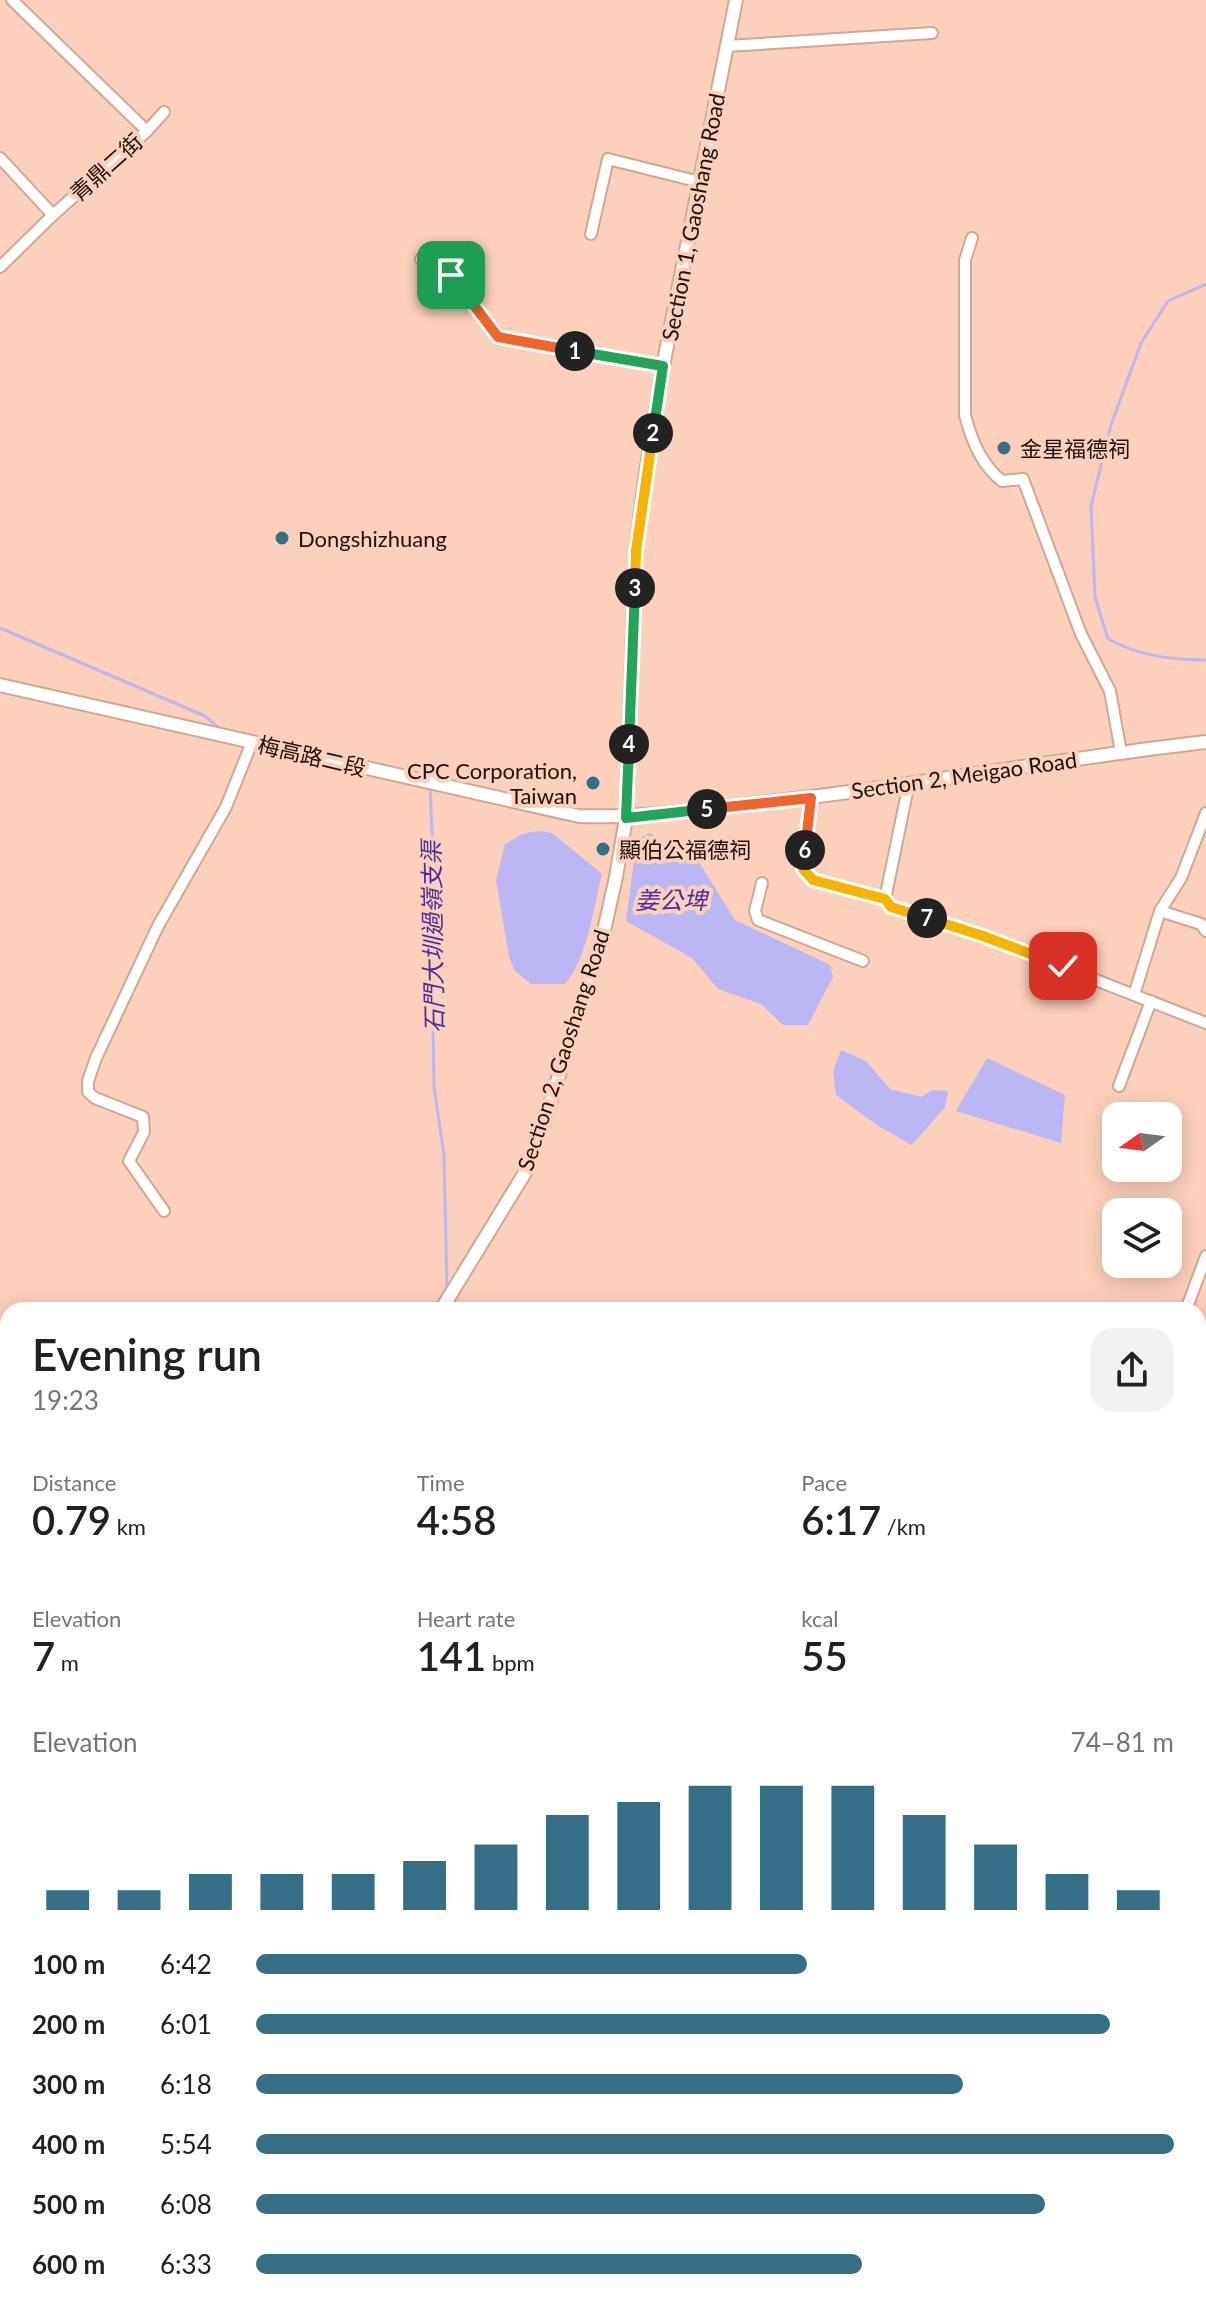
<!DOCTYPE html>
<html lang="en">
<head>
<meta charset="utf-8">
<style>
  :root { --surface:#fff; --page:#f2f2f2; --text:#202124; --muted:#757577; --accent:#346f87 }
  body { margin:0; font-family:Lato,"Noto Sans TC",sans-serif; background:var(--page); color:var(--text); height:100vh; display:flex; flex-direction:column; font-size:30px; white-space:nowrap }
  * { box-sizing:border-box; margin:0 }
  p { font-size:26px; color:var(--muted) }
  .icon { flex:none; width:44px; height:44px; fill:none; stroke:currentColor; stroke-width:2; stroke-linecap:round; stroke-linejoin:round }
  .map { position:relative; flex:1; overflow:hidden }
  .details { position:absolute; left:0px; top:1302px; width:1206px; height:1010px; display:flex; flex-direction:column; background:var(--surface); border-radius:24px 24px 0 0; box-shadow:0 4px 20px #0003 }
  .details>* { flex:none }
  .needle { width:52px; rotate:256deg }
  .tools { position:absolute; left:1102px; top:1102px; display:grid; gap:16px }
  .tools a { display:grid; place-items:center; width:80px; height:80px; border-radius:16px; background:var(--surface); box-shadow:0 4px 20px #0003; font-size:40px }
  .pin { position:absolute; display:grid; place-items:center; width:68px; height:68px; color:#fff; margin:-34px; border-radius:16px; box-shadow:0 4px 12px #0006 }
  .km { position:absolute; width:40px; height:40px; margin:-20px; border-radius:50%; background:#222; color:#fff; font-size:22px; line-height:40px; text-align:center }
  .round { display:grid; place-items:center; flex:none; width:84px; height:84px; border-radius:24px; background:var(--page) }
  .summary { display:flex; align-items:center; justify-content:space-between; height:136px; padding:0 32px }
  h1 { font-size:44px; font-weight:600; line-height:60px }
  .stats { display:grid; grid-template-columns:repeat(3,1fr); gap:12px; height:136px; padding:8px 32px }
  .stats div { display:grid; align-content:center }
  .stats b { font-size:40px; font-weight:600 }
  .stats small { font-size:22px; font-weight:400 }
  .stats p { font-size:22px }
  .chart { height:224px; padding:16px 32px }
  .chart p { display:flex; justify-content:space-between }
  .chart svg { width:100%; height:144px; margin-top:8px; stroke:var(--accent); stroke-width:6 }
  ul { padding:0 32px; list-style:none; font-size:26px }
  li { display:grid; grid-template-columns:128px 96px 1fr; align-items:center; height:60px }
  li i { height:20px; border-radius:10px; background:var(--accent) }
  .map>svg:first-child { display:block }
  .water { fill:#bbb7f5 }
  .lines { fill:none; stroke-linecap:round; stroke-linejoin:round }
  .stream { stroke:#bbb7f5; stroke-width:3 }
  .minor-casing { stroke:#d1a793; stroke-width:14 }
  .tertiary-casing { stroke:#d1a793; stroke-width:16 }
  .primary-casing { stroke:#fff; stroke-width:20 }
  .minor { stroke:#fff; stroke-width:10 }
  .tertiary { stroke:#fff; stroke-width:12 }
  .primary { stroke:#e39bc4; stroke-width:16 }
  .rail { stroke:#937567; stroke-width:3; stroke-dasharray:12 6; stroke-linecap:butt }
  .split-1-casing { stroke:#fff; stroke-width:16 }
  .split-2-casing { stroke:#fff; stroke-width:16 }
  .split-3-casing { stroke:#fff; stroke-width:16 }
  .split-4-casing { stroke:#fff; stroke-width:16 }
  .split-5-casing { stroke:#fff; stroke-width:16 }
  .split-6-casing { stroke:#fff; stroke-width:16 }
  .split-7-casing { stroke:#fff; stroke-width:16 }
  .split-8-casing { stroke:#fff; stroke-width:16 }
  .split-1 { stroke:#f0652b; stroke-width:10 }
  .split-2 { stroke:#22a559; stroke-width:10 }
  .split-3 { stroke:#f5b400; stroke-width:10 }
  .split-4 { stroke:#22a559; stroke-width:10 }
  .split-5 { stroke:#22a559; stroke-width:10 }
  .split-6 { stroke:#f0652b; stroke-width:10 }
  .split-7 { stroke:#f5b400; stroke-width:10 }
  .split-8 { stroke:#f5b400; stroke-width:10 }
  .poi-dot { fill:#346f87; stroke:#fcd0bb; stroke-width:3 }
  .labels { text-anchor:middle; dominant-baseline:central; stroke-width:8; stroke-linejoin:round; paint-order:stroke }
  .street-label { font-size:22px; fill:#1f1009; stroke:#fcd0bb }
  .poi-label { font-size:22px; fill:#1f1009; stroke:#fcd0bb; text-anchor:start }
  .water-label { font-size:24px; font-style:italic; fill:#492da1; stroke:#fcd0bb }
</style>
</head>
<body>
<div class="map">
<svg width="1206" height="2311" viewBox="0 0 1206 2311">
  <rect width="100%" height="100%" fill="#fcd0bb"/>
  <!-- water -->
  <g class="water">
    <path d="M538,831l14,2 50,41c-8,32 -15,85 -37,110h-34l-16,-13 -6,-14 -13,-77 9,-36 17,-10z"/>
    <path d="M650,833l49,29 36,58 95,45 3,12 -25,48h-25l-22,-21 -43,-15 -26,-31 -66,-37 11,-82z"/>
    <path d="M841,1050l25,11 24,28 32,8 10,-7 16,1 -3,16 -33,38 -34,-19 -42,-31 -3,-24z"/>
    <path d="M987,1058l78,37 -4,48 -105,-32z"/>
    <path d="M934,2304h94l22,7h-128z"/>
  </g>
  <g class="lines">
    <!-- stream -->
    <g class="stream">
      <path d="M1206,284l-38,17 -27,42 -30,82 -20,81 4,91 13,42c32,17 63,21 98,21"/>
      <path d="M0,628l205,88 16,14"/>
      <path d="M253,750l103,22"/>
      <path d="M430,787l3,67 -5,42 4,62 2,129 10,68 3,135"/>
      <path d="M252,2304l14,7"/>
    </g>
    <defs>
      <g id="minor">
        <path d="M727,46l205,-13"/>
        <path d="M147,131l17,-19"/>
        <path d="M0,158l53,57"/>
        <path d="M591,234l17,-75 92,23"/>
        <path d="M972,238l-7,22v155c6,24 16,50 37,66l21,-2 58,155 29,57 11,61"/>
        <path d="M421,259l30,16 47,62 165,29"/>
        <path d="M0,267l53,-52 94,-84 -135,-131"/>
        <path d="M909,783l-24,116 6,8 92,29 223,87"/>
        <path d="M811,798l-8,71 10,11 72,19"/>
        <path d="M762,883l-7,28 3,9 105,41"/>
        <path d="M1160,911l41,13 5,7"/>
        <path d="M1134,995l26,-84 21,-33 25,-65"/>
        <path d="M1119,1086l32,-85"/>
        <path d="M164,1211l-35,-50 15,-29 -1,-15 -48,-19 -7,-6v-11l8,-23 62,-132 68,-119 26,-65"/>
        <path d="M1186,1310l20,-54"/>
        <path d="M1198,1442l8,-22"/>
        <path d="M1198,1493l8,-26"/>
        <path d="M3,2023l5,5"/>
      </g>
      <g id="tertiary">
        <path d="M0,685l579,131c61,2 120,-6 181,-13 149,-16 297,-44 446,-61"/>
        <path d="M441,1310l85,-139 18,-48 59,-188 13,-58 10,-59 10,-267 9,-72 18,-113 73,-366"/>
        <path d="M111,2304l4,7"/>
      </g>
      <g id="primary">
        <path d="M0,2227l8,9"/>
        <path d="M0,2295l14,16"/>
        <path d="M67,2304l6,7"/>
      </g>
    </defs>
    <!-- minor casing -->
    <use href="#minor" class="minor-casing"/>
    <!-- tertiary casing -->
    <use href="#tertiary" class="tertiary-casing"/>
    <!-- primary casing -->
    <use href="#primary" class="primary-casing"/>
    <!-- minor -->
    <use href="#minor" class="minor"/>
    <!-- tertiary -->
    <use href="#tertiary" class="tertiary"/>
    <!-- primary -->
    <use href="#primary" class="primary"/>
    <!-- rail -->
    <g class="rail">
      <path d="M0,2263l8,10"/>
      <path d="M45,2304l5,7"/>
    </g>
  </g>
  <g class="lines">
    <defs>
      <path id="split-1" d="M451,275l47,62 77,14"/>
      <path id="split-2" d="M575,351l88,15 -10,67"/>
      <path id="split-3" d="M635,588l1,-37 17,-118"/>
      <path id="split-4" d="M629,744l6,-156"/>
      <path id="split-5" d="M629,744l-3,74 81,-9"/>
      <path id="split-6" d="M707,809l104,-11 -6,52"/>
      <path id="split-7" d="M805,850l-2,19 10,11 72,19 6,8 36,11"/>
      <path id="split-8" d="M927,918l56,18 80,30"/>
    </defs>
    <!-- split-1 casing -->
    <use href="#split-1" class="split-1-casing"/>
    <!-- split-2 casing -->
    <use href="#split-2" class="split-2-casing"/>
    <!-- split-3 casing -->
    <use href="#split-3" class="split-3-casing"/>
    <!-- split-4 casing -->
    <use href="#split-4" class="split-4-casing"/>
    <!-- split-5 casing -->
    <use href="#split-5" class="split-5-casing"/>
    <!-- split-6 casing -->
    <use href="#split-6" class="split-6-casing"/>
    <!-- split-7 casing -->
    <use href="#split-7" class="split-7-casing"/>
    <!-- split-8 casing -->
    <use href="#split-8" class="split-8-casing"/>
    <!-- split-1 -->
    <use href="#split-1" class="split-1"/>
    <!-- split-2 -->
    <use href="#split-2" class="split-2"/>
    <!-- split-3 -->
    <use href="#split-3" class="split-3"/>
    <!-- split-4 -->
    <use href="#split-4" class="split-4"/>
    <!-- split-5 -->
    <use href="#split-5" class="split-5"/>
    <!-- split-6 -->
    <use href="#split-6" class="split-6"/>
    <!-- split-7 -->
    <use href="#split-7" class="split-7"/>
    <!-- split-8 -->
    <use href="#split-8" class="split-8"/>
  </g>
  <!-- markers -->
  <g class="poi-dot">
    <circle cx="1004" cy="448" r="8"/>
    <circle cx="282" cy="538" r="8"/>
    <circle cx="593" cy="783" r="8"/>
    <circle cx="603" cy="849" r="8"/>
  </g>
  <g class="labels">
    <!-- street labels -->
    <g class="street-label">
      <text transform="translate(106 167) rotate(-42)">青鼎二街</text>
      <text transform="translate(693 217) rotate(-79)">Section 1, Gaoshang Road</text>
      <text transform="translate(312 756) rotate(13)">梅高路二段</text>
      <text transform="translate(964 775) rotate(-8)">Section 2, Meigao Road</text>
      <text transform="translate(563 1050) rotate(-72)">Section 2, Gaoshang Road</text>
    </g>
    <!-- poi labels -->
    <g class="poi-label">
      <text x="1020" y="448">金星福德祠</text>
      <text x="298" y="538">Dongshizhuang</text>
      <text x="577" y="770" text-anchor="end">CPC Corporation,<tspan x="577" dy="25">Taiwan</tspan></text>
      <text x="619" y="849">顯伯公福德祠</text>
    </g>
    <!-- water labels -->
    <g class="water-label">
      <text x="671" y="899">姜公埤</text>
      <text transform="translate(432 937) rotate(-91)">石門大圳過嶺支渠</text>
    </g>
  </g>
</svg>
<div class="tools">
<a><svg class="needle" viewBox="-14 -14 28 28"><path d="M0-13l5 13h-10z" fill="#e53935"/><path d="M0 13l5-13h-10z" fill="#757577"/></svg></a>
<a><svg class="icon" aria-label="layers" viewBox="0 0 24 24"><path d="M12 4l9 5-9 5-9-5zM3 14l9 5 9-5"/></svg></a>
</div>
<div class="pin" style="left:451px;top:275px;background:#1e9e55"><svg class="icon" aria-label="arrive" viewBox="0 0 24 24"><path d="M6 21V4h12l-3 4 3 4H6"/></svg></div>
<div class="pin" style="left:1063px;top:966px;background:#d93025"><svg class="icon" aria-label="check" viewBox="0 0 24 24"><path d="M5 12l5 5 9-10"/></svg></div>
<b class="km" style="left:575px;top:351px">1</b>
<b class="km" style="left:653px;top:433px">2</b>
<b class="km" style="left:635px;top:588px">3</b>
<b class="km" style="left:629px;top:744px">4</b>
<b class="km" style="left:707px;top:809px">5</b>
<b class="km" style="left:805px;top:850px">6</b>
<b class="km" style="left:927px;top:918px">7</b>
<section class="details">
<div class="summary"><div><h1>Evening run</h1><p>19:23</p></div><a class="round"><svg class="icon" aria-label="share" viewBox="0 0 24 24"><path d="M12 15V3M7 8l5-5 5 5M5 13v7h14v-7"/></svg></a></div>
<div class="stats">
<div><p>Distance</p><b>0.79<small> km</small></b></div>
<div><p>Time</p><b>4:58</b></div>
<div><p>Pace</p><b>6:17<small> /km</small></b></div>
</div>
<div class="stats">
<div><p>Elevation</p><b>7<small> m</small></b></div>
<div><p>Heart rate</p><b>141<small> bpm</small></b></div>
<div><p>kcal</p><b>55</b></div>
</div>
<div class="chart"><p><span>Elevation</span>74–81 m</p>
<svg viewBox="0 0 160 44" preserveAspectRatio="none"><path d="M5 44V38M15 44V38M25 44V33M35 44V33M45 44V33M55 44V29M65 44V24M75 44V15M85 44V11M95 44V6M105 44V6M115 44V6M125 44V15M135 44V24M145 44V33M155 44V38"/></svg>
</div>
<ul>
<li><b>100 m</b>6:42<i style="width:60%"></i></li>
<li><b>200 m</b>6:01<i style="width:93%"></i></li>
<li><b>300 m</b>6:18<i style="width:77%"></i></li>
<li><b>400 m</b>5:54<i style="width:100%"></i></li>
<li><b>500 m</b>6:08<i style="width:86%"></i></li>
<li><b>600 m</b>6:33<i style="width:66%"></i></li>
</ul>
</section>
</div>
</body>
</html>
